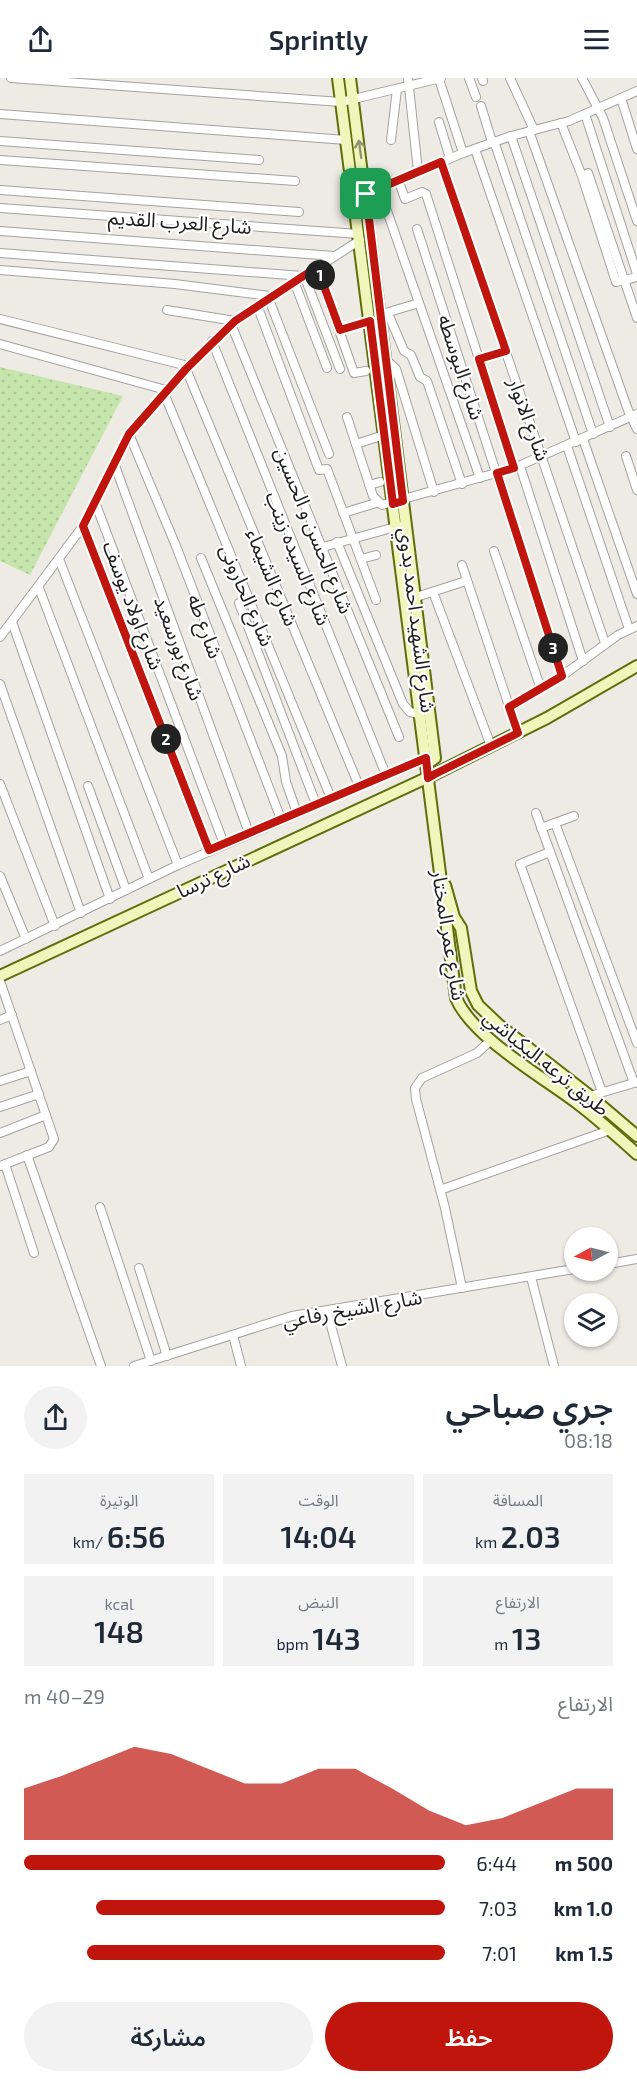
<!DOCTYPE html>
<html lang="ar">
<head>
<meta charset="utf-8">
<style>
  :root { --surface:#fff; --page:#f2f2f3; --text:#1f2937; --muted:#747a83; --accent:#bf150c }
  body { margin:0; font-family:"Exo 2","Noto Sans Arabic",sans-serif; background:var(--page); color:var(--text); direction:rtl; height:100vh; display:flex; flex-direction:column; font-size:22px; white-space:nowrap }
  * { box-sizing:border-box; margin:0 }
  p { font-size:20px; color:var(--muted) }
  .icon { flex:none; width:33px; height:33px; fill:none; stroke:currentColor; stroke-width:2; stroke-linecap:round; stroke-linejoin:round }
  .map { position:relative; height:1288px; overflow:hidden; direction:ltr }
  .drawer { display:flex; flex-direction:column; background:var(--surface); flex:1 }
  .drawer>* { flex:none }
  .needle { width:39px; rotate:263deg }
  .fabs { position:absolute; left:564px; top:1149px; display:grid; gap:12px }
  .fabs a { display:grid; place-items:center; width:54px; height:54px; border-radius:50%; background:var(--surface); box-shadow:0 2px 4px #0004; font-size:30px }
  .pin { position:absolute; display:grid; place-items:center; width:51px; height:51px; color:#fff; margin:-26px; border-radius:12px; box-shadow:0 3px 9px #0006 }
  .km { position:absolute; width:30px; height:30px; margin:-15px; border-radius:50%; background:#222; color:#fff; font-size:16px; line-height:30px; text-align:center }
  .round { display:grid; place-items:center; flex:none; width:63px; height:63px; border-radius:32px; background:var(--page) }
  .overview { display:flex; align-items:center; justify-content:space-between; height:102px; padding:0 24px }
  h1 { font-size:33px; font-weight:600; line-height:45px }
  .metrics { display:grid; grid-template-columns:repeat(3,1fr); gap:9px; height:102px; padding:6px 24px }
  .metrics div { display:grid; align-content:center; border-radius:0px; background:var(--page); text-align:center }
  .metrics b { font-size:30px; font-weight:600 }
  .metrics small { font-size:16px; font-weight:400 }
  .metrics p { font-size:16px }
  .chart { height:168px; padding:12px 24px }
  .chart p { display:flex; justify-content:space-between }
  .chart svg { width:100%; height:108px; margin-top:6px; fill:var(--accent); opacity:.7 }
  .primary-button { display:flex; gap:12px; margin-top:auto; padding:12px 24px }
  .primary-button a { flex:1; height:69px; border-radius:36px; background:var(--accent); color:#fff; font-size:24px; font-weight:600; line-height:69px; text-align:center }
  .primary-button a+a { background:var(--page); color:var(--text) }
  ul { padding:0 24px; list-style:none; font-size:20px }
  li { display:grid; grid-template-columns:96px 72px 1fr; align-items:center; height:45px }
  li i { height:15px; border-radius:8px; background:var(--accent) }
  header { display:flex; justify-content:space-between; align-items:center; height:78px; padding:0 24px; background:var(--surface); font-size:27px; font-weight:600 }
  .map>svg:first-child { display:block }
  .grass { fill:url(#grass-dots) }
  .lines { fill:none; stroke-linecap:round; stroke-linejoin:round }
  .street-casing { stroke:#a2a2a2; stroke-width:10 }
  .secondary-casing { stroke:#5e6e0b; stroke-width:14 }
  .street { stroke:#fff; stroke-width:8 }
  .secondary { stroke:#f0f5bb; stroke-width:10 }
  .oneway { stroke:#929474 }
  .route-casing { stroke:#fff; stroke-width:12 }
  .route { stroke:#bf150c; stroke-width:8 }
  .labels { text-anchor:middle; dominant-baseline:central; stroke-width:4.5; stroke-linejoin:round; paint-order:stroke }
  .street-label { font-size:20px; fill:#1e1e1e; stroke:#fff }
</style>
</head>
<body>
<header><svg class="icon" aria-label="menu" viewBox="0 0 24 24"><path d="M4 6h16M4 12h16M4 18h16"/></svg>Sprintly<svg class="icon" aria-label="share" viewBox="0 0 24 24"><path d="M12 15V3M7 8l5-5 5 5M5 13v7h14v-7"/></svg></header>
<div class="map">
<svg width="637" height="1288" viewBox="0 0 637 1288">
  <defs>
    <pattern id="grass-dots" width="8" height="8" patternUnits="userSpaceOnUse" patternTransform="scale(1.5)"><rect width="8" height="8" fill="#c6e5ad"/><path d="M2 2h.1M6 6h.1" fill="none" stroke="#aac494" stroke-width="1.8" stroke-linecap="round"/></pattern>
  </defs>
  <rect width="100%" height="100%" fill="#eeebe4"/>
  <!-- grass -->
  <path class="grass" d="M0,289l123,29 -93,179 -30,-14z"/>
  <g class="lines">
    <defs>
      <g id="street">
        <path d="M11,0l330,24 100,-24"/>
        <path d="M408,0l10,93"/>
        <path d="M469,0l7,19"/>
        <path d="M482,0l1,3"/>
        <path d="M510,0l24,52"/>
        <path d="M582,0l21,40 34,103"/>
        <path d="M439,1l24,74"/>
        <path d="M621,20l16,51"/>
        <path d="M481,28l11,36"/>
        <path d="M0,36l346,26"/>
        <path d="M585,36l52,160"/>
        <path d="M439,44l11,36"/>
        <path d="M561,45l21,53 34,106 21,-5"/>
        <path d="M529,53l99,279 9,19"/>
        <path d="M511,58l99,291"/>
        <path d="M391,62l6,-51"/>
        <path d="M0,63l259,19"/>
        <path d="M494,63l99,293"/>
        <path d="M475,71l101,293"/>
        <path d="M0,82l295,21"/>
        <path d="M441,84l164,481"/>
        <path d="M588,95l49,145"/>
        <path d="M398,101l7,20 17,-7 4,2 88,274"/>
        <path d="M379,110l101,290"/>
        <path d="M0,112l299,22"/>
        <path d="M366,116l97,-41 48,-17 58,-15 68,-30"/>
        <path d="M0,130l359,26"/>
        <path d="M417,151l145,447"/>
        <path d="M0,153l334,25"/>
        <path d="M0,175l303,23"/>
        <path d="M317,189l37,106 12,-2"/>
        <path d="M0,192l175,14 95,12"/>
        <path d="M304,197l36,94"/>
        <path d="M294,203l33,87"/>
        <path d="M268,219l61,157"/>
        <path d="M257,227l62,165 8,-1 49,131"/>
        <path d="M167,232l68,11"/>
        <path d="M379,236l11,4 14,33 7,4 9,22 7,4 35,103"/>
        <path d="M382,236l37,-11"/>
        <path d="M0,241l188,47"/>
        <path d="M231,246l168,413"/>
        <path d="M340,252l30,-9"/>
        <path d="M212,263l174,434"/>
        <path d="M0,266l166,46"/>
        <path d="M384,280l12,11 38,123"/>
        <path d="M479,281l27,-8"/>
        <path d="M186,291l173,417"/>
        <path d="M164,315l167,405"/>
        <path d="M347,339l26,79 9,9 132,-37 123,-54"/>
        <path d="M129,356l47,112 105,273"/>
        <path d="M583,361l54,155"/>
        <path d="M356,366l28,-9"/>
        <path d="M567,368l62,183"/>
        <path d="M626,378l11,34"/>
        <path d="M114,385l135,370"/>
        <path d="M520,388l63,195"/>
        <path d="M369,407l11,-3"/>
        <path d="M95,424l129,342"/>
        <path d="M343,435l33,-10"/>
        <path d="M83,448l126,324"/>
        <path d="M337,464l66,162 7,8 9,2"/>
        <path d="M323,469l76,-21"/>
        <path d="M494,473l47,138"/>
        <path d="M201,480l81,198 4,26 11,31"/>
        <path d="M59,481l119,306"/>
        <path d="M361,481l15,-4"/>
        <path d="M462,487l56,168"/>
        <path d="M39,510l110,291"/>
        <path d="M433,514l58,154"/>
        <path d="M410,521l56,-18"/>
        <path d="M239,525l77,201"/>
        <path d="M12,544l98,277"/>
        <path d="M0,559l83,-111 46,-92 57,-65 49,-48 125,-81"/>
        <path d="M0,606l81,229"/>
        <path d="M509,629l53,-31 56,-41 19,-9"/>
        <path d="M0,706l55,142"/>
        <path d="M88,708l38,104"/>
        <path d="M536,735l98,270"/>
        <path d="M555,745l82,220"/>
        <path d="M541,750l33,-12"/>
        <path d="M550,774l-30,12 82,228"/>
        <path d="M0,798l26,63"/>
        <path d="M0,873l178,-86 248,-107"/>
        <path d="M0,903l54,158 -5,8 -49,19"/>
        <path d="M0,942l12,-5"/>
        <path d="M0,1003l31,-10"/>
        <path d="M590,1018l47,-14"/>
        <path d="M0,1029l39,-13"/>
        <path d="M0,1055l46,-18"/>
        <path d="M27,1077l74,211"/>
        <path d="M5,1086l29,89"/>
        <path d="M440,1112l170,-60"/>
        <path d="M100,1129l51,154"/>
        <path d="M608,1186l29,-5"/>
        <path d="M139,1190l28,88"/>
        <path d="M531,1199l23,89"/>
        <path d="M462,1210l-17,-80 -29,-109 -1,-11 7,-10 55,-25 14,-13"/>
        <path d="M327,1233l15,55"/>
        <path d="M233,1257l8,31"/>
        <path d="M134,1288l158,-50 282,-47"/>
      </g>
      <g id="secondary">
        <path d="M338,0l118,920c16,39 87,79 121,105 21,16 40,33 60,51"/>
        <path d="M350,0l85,680 -9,6"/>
        <path d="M445,807l9,32 7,11 10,63 7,14 21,20 91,71 47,40"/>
        <path d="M0,898l435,-202 112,-56 90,-52"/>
      </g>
    </defs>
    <!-- street casing -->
    <use href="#street" class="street-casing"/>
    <!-- secondary casing -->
    <use href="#secondary" class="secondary-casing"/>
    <!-- street -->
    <use href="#street" class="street"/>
    <!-- secondary -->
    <use href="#secondary" class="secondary"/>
  </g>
  <!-- one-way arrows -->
  <defs><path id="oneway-shaft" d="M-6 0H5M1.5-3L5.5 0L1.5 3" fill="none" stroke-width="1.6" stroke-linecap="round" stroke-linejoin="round" transform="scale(1.5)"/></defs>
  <use class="oneway" href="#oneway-shaft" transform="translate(360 71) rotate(-98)"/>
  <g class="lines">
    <defs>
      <path id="route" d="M441,84l65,189 -27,8 35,109 -17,5 65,203 -53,31 9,26 -83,41 -7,4 -2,-20 -217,92 -126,-324 46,-92 57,-65 49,-48 82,-54 23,63 30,-9 23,183 10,-3 -37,-307z"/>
    </defs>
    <!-- route casing -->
    <use href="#route" class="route-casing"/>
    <!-- route -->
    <use href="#route" class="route"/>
  </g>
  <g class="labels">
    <!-- street labels -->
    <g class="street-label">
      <text transform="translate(180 143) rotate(4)">شارع العرب القديم</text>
      <text transform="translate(462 289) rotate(72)">شارع البوسطه</text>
      <text transform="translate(530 341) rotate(70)">شارع الانوار</text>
      <text transform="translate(315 452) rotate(68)">شارع الحسن و الحسين</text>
      <text transform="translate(299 480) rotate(68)">شارع السيده زينب</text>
      <text transform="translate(273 499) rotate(67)">شارع الشيماء</text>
      <text transform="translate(248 517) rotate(67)">شارع الحارونى</text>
      <text transform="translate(134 527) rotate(69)">شارع اولاد يوسف</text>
      <text transform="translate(418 542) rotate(83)">شارع الشهيد احمد بدوي</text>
      <text transform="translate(206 548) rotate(70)">شارع طه</text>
      <text transform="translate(180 570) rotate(70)">شارع بورسعيد</text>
      <text transform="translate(213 797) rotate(-25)">شارع ترسا</text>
      <text transform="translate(450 857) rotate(81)">شارع عمر المختار</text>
      <text transform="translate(547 984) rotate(39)">طريق ترعه البكباشي</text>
      <text transform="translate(352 1230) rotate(-10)">شارع الشيخ رفاعي</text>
    </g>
  </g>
</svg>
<div class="fabs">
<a><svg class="needle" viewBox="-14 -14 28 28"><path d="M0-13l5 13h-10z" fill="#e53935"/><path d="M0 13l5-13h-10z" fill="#747a83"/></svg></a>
<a><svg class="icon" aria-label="layers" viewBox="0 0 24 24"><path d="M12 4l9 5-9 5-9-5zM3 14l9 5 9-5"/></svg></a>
</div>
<div class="pin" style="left:366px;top:116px;background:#1e9e55"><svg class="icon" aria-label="arrive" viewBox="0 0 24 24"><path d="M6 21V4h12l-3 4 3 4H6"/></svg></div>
<b class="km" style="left:320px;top:197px">1</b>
<b class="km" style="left:166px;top:661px">2</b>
<b class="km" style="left:553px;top:570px">3</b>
</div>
<section class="drawer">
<div class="overview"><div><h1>جري صباحي</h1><p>08:18</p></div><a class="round"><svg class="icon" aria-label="share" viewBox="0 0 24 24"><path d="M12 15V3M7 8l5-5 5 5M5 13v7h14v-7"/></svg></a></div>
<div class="metrics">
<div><p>المسافة</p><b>2.03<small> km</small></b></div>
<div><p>الوقت</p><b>14:04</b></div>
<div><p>الوتيرة</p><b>6:56<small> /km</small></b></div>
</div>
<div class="metrics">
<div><p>الارتفاع</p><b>13<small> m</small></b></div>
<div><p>النبض</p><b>143<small> bpm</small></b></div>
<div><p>kcal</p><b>148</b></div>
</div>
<div class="chart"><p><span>الارتفاع</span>29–40 m</p>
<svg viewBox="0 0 160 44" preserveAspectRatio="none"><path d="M0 44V23L10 18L20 12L30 6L40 9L50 15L60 21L70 21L80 15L90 15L100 23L110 32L120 38L130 35L140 29L150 23L160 23V44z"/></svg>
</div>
<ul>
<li><b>500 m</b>6:44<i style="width:100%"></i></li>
<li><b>1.0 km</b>7:03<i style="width:83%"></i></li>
<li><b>1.5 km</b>7:01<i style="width:85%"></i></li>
</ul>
<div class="primary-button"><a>حفظ</a><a>مشاركة</a></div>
</section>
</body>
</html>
